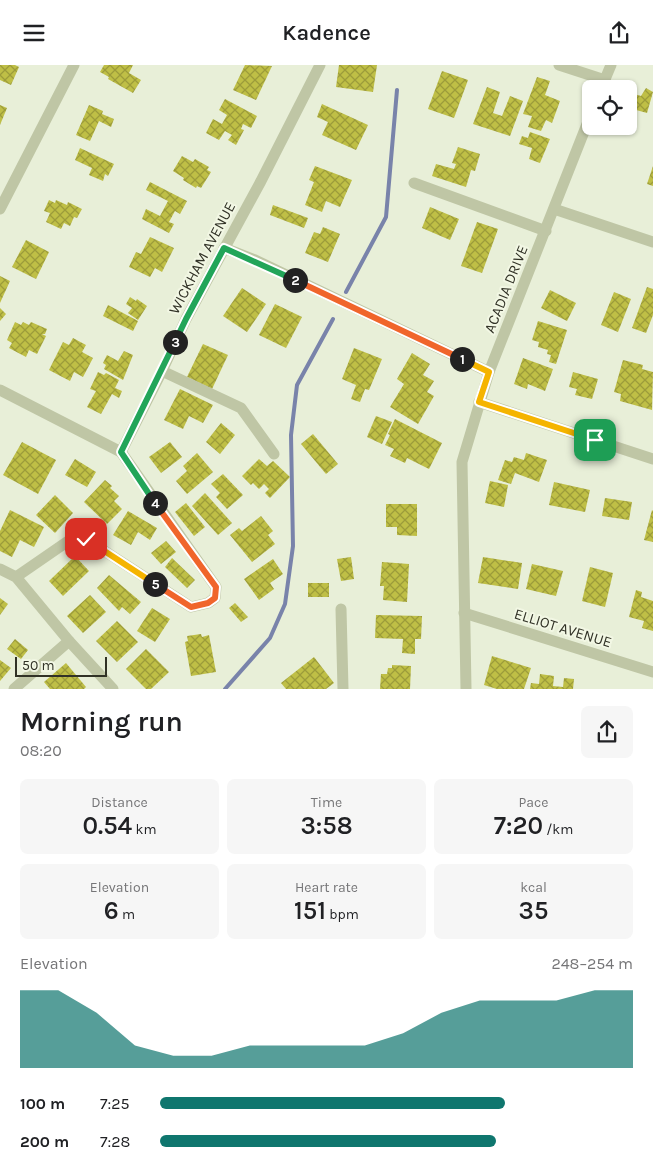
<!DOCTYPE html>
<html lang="en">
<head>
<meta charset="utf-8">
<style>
  :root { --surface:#fff; --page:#f6f6f6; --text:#202124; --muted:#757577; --accent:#0f766e }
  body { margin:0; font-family:Karla,sans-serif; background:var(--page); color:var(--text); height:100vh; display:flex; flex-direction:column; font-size:19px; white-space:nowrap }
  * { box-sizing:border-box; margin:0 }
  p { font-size:16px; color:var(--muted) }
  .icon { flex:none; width:28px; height:28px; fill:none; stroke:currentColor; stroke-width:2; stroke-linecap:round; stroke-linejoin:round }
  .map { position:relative; height:624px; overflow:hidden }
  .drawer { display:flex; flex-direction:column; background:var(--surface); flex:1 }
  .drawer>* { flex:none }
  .fabs { position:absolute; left:582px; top:15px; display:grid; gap:10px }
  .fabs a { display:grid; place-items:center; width:55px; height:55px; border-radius:8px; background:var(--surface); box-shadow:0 1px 4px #0004; font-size:25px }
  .scale { position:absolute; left:15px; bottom:12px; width:92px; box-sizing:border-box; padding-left:5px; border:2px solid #313226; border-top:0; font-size:14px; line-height:18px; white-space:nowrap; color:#313226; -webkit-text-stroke:4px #f2f7e4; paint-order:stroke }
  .pin { position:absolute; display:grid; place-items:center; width:42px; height:42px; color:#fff; margin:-21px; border-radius:10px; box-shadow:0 2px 8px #0006 }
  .km { position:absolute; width:25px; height:25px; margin:-12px; border-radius:50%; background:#222; color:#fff; font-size:14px; line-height:25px; text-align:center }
  .round { display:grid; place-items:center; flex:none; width:52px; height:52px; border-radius:8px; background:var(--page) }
  .summary { display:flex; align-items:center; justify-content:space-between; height:85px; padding:0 20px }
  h1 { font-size:28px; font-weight:600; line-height:38px }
  .stats { display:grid; grid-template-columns:repeat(3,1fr); gap:8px; height:85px; padding:5px 20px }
  .stats div { display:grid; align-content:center; border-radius:8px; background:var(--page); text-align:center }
  .stats b { font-size:25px; font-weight:600 }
  .stats small { font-size:14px; font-weight:400 }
  .stats p { font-size:14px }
  .chart { height:140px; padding:10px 20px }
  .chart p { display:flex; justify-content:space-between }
  .chart svg { width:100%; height:90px; margin-top:5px; fill:var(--accent); opacity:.7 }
  ul { padding:0 20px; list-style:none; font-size:16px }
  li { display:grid; grid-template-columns:80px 60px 1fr; align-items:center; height:38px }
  li i { height:12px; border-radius:6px; background:var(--accent) }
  header { display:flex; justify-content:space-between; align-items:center; height:65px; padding:0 20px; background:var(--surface); font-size:22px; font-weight:600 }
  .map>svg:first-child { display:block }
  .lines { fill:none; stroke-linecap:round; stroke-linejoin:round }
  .stream { stroke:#7983aa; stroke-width:4 }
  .building { fill:url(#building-cross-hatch) }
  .street { stroke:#bfc6a5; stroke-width:11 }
  .split-1-casing { stroke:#fff; stroke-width:10 }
  .split-2-casing { stroke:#fff; stroke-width:10 }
  .split-3-casing { stroke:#fff; stroke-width:10 }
  .split-4-casing { stroke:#fff; stroke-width:10 }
  .split-5-casing { stroke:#fff; stroke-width:10 }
  .split-6-casing { stroke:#fff; stroke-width:10 }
  .split-1 { stroke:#f5b400; stroke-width:6 }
  .split-2 { stroke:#f0652b; stroke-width:6 }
  .split-3 { stroke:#22a559; stroke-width:6 }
  .split-4 { stroke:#22a559; stroke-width:6 }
  .split-5 { stroke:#f0652b; stroke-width:6 }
  .split-6 { stroke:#f5b400; stroke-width:6 }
  .labels { text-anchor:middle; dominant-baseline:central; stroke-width:4; stroke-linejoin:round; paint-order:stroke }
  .street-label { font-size:15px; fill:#313226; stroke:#f2f7e4 }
</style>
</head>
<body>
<header><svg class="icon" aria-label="menu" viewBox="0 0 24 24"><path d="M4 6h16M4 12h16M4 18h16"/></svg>Kadence<svg class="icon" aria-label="share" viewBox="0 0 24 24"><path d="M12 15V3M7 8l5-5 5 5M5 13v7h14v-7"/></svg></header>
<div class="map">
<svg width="653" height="624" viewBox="0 0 653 624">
  <defs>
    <pattern id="building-cross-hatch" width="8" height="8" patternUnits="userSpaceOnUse" patternTransform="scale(1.25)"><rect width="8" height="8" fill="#bfbf46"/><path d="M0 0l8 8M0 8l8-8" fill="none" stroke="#9c9c3a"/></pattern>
  </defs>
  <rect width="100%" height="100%" fill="#e8efd8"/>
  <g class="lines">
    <!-- stream -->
    <g class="stream">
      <path d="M346,227l40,-75 11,-127"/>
      <path d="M225,624l45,-51 15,-34 8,-58 -2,-111 6,-50 36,-66"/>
    </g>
  </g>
  <!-- building -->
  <g class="building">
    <path d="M0,0h15l4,2 -8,18 -11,-5z"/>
    <path d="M104,0h29l-4,8 12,7 -8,13 -25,-14 1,-2 -9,-5z"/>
    <path d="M245,0l27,1 -16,34 -23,-10z"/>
    <path d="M339,0h38l-4,27 -37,-5z"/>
    <path d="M442,6l26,9 -14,38 -26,-9z"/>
    <path d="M537,12l13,4 -5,14 15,6 -8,22 -6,-3 -5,11 -13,-4 4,-11 -9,-2z"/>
    <path d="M487,22l13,5 -7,21 9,3 8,-20 13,5 -13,35 -37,-12z"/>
    <path d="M646,23l7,4 -6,21 -18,-5 2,-15 10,3z"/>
    <path d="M225,34l32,17 -6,12 -8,-4 -2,5 3,1 -8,15 -8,-5 4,-5 -7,-4 -6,9 -13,-7 7,-14 9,5 5,-9 -8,-5z"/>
    <path d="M322,39l46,21 -12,25 -34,-15 6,-13 -11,-5z"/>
    <path d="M0,40l7,3 -7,17z"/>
    <path d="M89,40l14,6 -1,3 12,5 -3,8 -12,-6 -9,20 -14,-6z"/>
    <path d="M530,67l20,7 -10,24 -11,-4 3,-11 -13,-4 3,-8 6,2z"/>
    <path d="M458,82l22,7 -5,17 -4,-1 -5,17 -34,-11 4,-12 18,5 2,-5 -4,-1z"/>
    <path d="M80,83l34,16 -6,12 -3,-2 -2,7 -14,-6 3,-7 -17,-8z"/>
    <path d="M182,91l11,6 2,-3 14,8 -2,3 4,2 -10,16 -4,-2 -1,2 -13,-8 1,-2 -11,-7z"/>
    <path d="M315,101l37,14 -12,27 -14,-6 -4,11 -17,-7 9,-23 -5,-2z"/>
    <path d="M653,101v20l-6,-2z"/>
    <path d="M150,117l37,19 -7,13 -5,-3 -6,11 5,2 -5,9 -27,-14 4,-10 14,7 8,-15 -22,-11z"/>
    <path d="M49,135l6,3 1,-3 11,5 1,-3 14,7 -5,9 -3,-1 -4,9 -6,-3 -3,6 -15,-7 4,-9 -6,-2z"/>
    <path d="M273,140l35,13 -4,10 -34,-13z"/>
    <path d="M430,142l29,12 -9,21 -28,-12z"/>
    <path d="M477,157l21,7 -16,44 -21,-7z"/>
    <path d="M323,162l17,7 -12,28 -23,-9 9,-21 6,2z"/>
    <path d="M150,172l24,11 -12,24 -7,-4 -5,9 -21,-10 7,-15 5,2z"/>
    <path d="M26,175l23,12 -13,27 -24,-12z"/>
    <path d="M0,211l10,5 -10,22z"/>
    <path d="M647,222l6,2v26l-7,18 -14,-5z"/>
    <path d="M242,223l24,16 -19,28 -24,-16z"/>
    <path d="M550,225l26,13 -9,18 -26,-13z"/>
    <path d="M614,227l17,7 -13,33 -17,-7z"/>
    <path d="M130,232l6,4 1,-2 10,7 -9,14 -10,-7 4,-5 -6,-4z"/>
    <path d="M275,239l27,13 -16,31 -27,-13z"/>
    <path d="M108,240l30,16 -5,10 -30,-15z"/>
    <path d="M0,243l6,6 -6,7z"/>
    <path d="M538,256l29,9 -11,34 -7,-2 2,-7 -4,-1 1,-4 -10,-3 1,-5 -7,-2z"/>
    <path d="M15,257l6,3 2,-3 6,3 2,-3 16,7 -2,5h-3l4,2 -9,18 -8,-4 -3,7 -17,-9 3,-5 -5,-3z"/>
    <path d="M73,273l13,7 -4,7 11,6 -10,19 -9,-5 -4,9 -21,-11 14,-28 6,3z"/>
    <path d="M203,279l25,11 -16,34 -25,-12z"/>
    <path d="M354,283l28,11 -13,31 -4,-1 -5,13 -9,-3 5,-14 -14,-6z"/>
    <path d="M124,286l9,4 -10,25 -19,-11 2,-4 -3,-2 4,-8 11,6z"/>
    <path d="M412,288l18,11 -7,11 11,6 -7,11 7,4 -16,28 -28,-17 14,-23 -7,-5z"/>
    <path d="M523,293l30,11 -8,22 -17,-7 -1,5 -13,-5z"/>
    <path d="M623,295l20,5 -1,4 11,3 -1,38 -32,-9 1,-7 -7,-2z"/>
    <path d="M98,307l6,3 2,-2 13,7 -4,8 7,3 -3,7 -7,-4 -11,20 -14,-7 9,-16 -6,-2z"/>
    <path d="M573,307l25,7 -6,20 -17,-4 2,-6 -8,-2z"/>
    <path d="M180,324l33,16 -10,18 -14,-7 -6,13 -19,-9z"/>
    <path d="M376,351l16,6 -10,22 -15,-7z"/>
    <path d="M395,354l47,24 -13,26 -22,-11 -2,5 -15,-7 4,-7 -9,-4 5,-10 -2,-1z"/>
    <path d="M221,358l14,12 -15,19 -14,-12z"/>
    <path d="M313,369l25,30 -12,10 -25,-30z"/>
    <path d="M22,377l34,18 -18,34 -35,-19z"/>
    <path d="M170,377l12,15 -21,16 -12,-16z"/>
    <path d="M197,388l16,19 -26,22 -11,-13 11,-10 -4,-5z"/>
    <path d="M526,388l21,7 -8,22 -24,-9 -4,11 -13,-4 7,-20 7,2 2,-5 10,3z"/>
    <path d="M75,394l21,13 -9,15 -22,-12z"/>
    <path d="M259,394l8,7 6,-5 17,16 -20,21 -5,-5 4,-4 -5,-5 -5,5 -6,-6 -2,2 -9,-9z"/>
    <path d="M223,409l20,21 -16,14 -11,-12 4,-4 -9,-9z"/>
    <path d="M105,415l7,6 -2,2 9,8 -5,5 8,8 -15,15 -23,-22z"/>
    <path d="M490,416l18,4 -4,22 -19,-4z"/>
    <path d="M554,417l36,8 -5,22 -36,-7z"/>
    <path d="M205,428l27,30 -14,12 -26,-29z"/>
    <path d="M55,430l18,18 -18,20 -19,-18z"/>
    <path d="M605,433l27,4 -3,18 -27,-4z"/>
    <path d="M186,438l19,24 -11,9 -19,-24z"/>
    <path d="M386,439h31v32l-20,-1v-8h-11z"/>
    <path d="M10,445l34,17 -10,20 -14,-7 -8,17 -12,-6v-20z"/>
    <path d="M652,445l1,1v31l-9,-2z"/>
    <path d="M128,446l29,17 -7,12 -12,-8 -7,13 -18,-10z"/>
    <path d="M261,451l12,15 -5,4 7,9 -23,18 -22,-27 9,-7 3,3z"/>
    <path d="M166,476l10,11 -15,12 -10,-11z"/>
    <path d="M75,491l14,15 -26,25 -14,-15z"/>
    <path d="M351,492l3,22 -13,2 -4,-22z"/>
    <path d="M483,492l39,6 -4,26 -40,-6z"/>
    <path d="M172,493l23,22 -8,8 -22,-21z"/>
    <path d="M273,494l10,15 -13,9 4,6 -15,11 -15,-21z"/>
    <path d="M382,497l27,2 -2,38 -24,-2 1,-14h-4z"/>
    <path d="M532,499l31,7 -7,25 -30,-7z"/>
    <path d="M590,502l23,6 -8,34 -23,-6z"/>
    <path d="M109,510l32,27 -11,12 -8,-7 -3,4 -22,-23z"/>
    <rect x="308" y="518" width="21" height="14"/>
    <path d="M636,525l6,2 -1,5 12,4v30l-11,-3 2,-7 -15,-4z"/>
    <path d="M90,530l16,17 -23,21 -16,-17z"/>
    <path d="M0,533l8,6 -8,11z"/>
    <path d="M235,538l13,14 -7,5 -12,-14z"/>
    <path d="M152,543l18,11 -15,23 -18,-11z"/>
    <path d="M376,550l46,1 -1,23h-6v15l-13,-1 1,-14 -28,-1z"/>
    <path d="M117,556l21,21 -21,20 -21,-21z"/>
    <path d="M201,569l1,3 7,-2 7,37 -25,4 -6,-34 3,-1 -1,-5z"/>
    <path d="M15,574l13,11 -7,9 -14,-10z"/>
    <path d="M146,584l23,23 -18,17h-5l-20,-20z"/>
    <path d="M492,591l39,12 -7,21h-27l-13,-4z"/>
    <path d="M314,592l20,26 -8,6h-40l-5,-6z"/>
    <path d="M0,595l11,8 -11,13z"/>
    <path d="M66,598l20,24 -2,2h-34l-6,-7z"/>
    <path d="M392,600l19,1 -1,23h-30l1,-15h6l1,-6h4z"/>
    <path d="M540,609l14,2 -1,10 10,1 1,-9 10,1 -1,10h-43l1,-6 8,1z"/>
  </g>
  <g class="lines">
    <!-- street -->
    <g class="street">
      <path d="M559,0l46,15"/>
      <path d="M601,24l10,-24"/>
      <path d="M414,118l132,48"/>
      <path d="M0,144l74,-144"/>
      <path d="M554,144l99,33"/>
      <path d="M224,183l31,12 234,112"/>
      <path d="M162,306l79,37 33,46"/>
      <path d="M0,325l121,62 95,135 -1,11 -7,5 -17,4 -105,-68 -12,-2 -58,40"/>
      <path d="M479,337l174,57"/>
      <path d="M121,387l41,-81 24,-52 75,-138 59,-116"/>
      <path d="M0,504l16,8 53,64 44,48"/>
      <path d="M341,544l2,80"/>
      <path d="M464,548l189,59"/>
      <path d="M14,624l55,-48"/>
      <path d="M466,624l-4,-227 27,-90 102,-258"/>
    </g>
  </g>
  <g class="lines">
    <defs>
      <path id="split-1" d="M462,294l27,13 -10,30 116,38"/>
      <path id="split-2" d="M295,215l167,79"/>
      <path id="split-3" d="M175,277l11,-23 38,-71 71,32"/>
      <path id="split-4" d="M155,438l-34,-51 54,-110"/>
      <path id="split-5" d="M155,519l36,23 17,-4 7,-5 1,-11 -61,-84"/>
      <path id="split-6" d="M86,474l69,45"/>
    </defs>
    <!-- split-1 casing -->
    <use href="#split-1" class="split-1-casing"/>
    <!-- split-2 casing -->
    <use href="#split-2" class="split-2-casing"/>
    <!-- split-3 casing -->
    <use href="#split-3" class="split-3-casing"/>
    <!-- split-4 casing -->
    <use href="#split-4" class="split-4-casing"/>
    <!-- split-5 casing -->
    <use href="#split-5" class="split-5-casing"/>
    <!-- split-6 casing -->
    <use href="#split-6" class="split-6-casing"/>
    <!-- split-1 -->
    <use href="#split-1" class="split-1"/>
    <!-- split-2 -->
    <use href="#split-2" class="split-2"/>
    <!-- split-3 -->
    <use href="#split-3" class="split-3"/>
    <!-- split-4 -->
    <use href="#split-4" class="split-4"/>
    <!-- split-5 -->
    <use href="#split-5" class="split-5"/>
    <!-- split-6 -->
    <use href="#split-6" class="split-6"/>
  </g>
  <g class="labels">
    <!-- street labels -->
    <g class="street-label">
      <text transform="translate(202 193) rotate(-62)">WICKHAM AVENUE</text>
      <text transform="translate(506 224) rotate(-68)">ACADIA DRIVE</text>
      <text transform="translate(563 563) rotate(17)">ELLIOT AVENUE</text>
    </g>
  </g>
</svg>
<div class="fabs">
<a><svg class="icon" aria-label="locate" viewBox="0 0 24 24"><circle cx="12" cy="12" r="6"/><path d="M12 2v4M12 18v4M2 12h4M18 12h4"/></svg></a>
</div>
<div class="scale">50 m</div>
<div class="pin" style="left:595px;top:375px;background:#1e9e55"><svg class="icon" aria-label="arrive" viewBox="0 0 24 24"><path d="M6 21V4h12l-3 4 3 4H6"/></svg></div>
<div class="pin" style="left:86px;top:474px;background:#d93025"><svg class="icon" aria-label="check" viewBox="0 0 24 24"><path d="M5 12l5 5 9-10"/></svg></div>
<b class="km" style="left:462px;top:294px">1</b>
<b class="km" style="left:295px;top:215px">2</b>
<b class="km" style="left:175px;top:277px">3</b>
<b class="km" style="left:155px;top:438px">4</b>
<b class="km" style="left:155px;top:519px">5</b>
</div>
<section class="drawer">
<div class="summary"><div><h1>Morning run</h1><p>08:20</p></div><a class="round"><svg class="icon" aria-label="share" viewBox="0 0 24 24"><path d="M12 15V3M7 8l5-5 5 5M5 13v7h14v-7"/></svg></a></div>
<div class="stats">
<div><p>Distance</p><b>0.54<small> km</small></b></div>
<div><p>Time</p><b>3:58</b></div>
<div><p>Pace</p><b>7:20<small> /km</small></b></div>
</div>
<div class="stats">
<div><p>Elevation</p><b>6<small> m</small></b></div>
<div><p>Heart rate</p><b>151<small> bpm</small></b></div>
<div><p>kcal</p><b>35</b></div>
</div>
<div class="chart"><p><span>Elevation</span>248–254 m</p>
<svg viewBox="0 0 160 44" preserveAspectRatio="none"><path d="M0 44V6L10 6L20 17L30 33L40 38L50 38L60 33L70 33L80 33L90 33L100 27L110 17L120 11L130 11L140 11L150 6L160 6V44z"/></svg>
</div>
<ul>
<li><b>100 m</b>7:25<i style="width:73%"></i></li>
<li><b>200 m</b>7:28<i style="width:71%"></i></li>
</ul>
</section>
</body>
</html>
